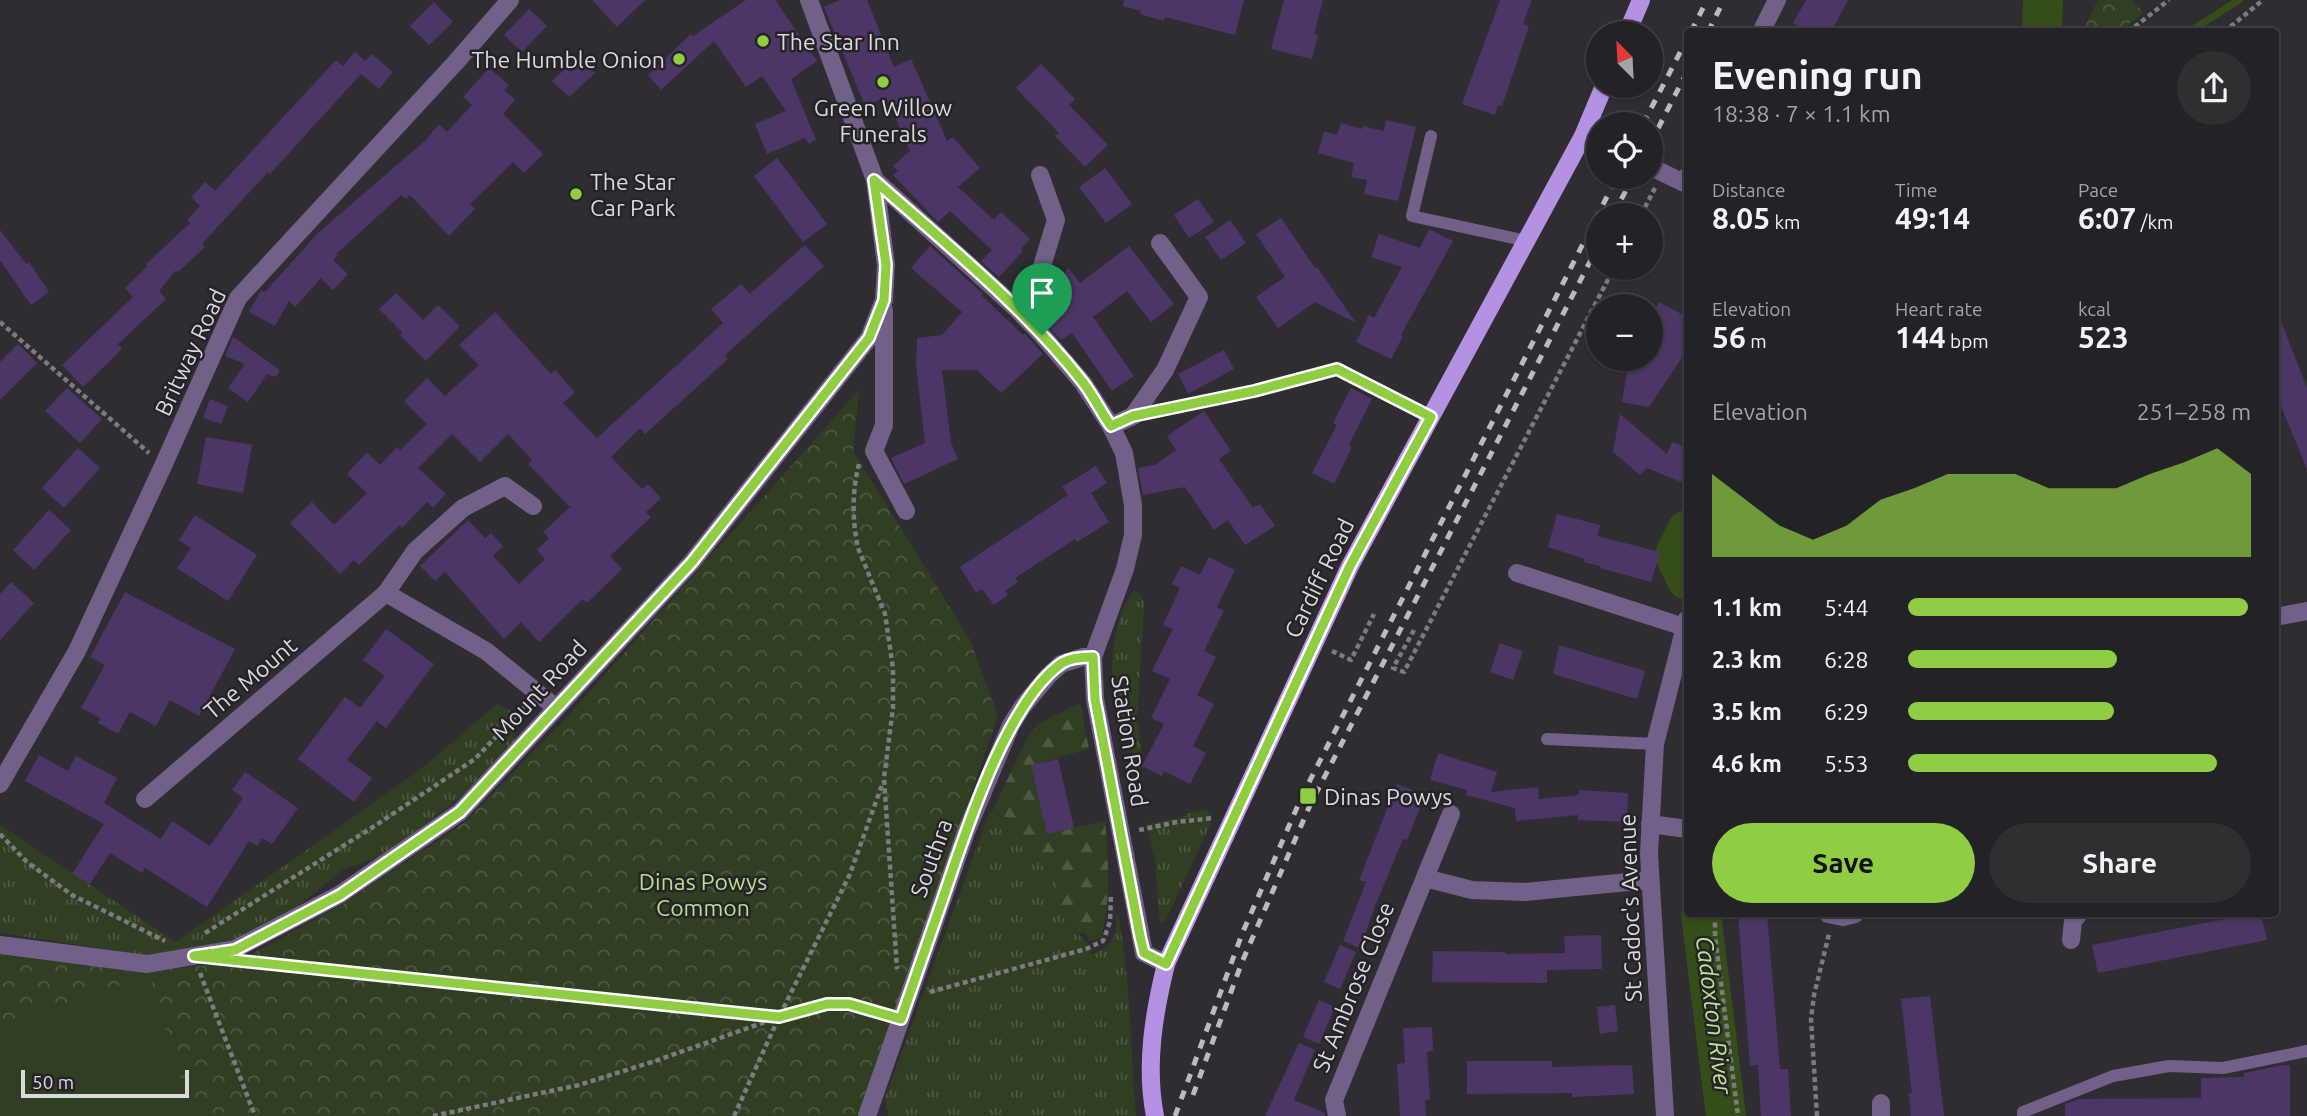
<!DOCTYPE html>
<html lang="en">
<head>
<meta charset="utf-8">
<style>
  :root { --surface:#232226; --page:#2f2f32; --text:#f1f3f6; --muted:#a3a4a7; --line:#403f43; --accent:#8fcd42 }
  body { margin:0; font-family:Ubuntu,sans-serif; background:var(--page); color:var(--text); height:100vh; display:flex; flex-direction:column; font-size:26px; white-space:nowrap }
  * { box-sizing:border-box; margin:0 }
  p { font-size:23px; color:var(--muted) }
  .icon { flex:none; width:38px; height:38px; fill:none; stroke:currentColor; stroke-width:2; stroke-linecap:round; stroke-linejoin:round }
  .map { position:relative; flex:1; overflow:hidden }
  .details { position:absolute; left:1684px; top:28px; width:595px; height:889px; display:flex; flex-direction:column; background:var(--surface); border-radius:7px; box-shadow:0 2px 5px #0004,0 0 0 2px var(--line) }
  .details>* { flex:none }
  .needle { width:46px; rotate:336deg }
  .buttons { position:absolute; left:1586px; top:21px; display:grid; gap:14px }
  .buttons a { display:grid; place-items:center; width:77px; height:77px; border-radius:50%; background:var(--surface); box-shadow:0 2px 5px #0004,0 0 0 2px var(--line); font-size:35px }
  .scale { position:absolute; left:21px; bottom:18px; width:168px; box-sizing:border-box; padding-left:7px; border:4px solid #dad9dc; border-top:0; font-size:19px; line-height:24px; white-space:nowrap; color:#dad9dc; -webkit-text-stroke:5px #252328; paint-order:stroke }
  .pin { position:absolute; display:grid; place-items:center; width:60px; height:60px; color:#fff; margin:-72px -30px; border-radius:50% 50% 50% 0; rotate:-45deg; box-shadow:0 0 7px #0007 }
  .pin .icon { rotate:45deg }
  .round { display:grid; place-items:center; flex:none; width:74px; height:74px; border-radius:37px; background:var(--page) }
  .headline { display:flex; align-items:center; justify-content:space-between; height:119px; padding:0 28px }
  h1 { font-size:38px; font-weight:700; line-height:52px }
  .stats { display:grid; grid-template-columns:repeat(3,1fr); gap:10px; height:119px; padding:7px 28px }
  .stats div { display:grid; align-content:center }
  .stats b { font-size:30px; font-weight:700 }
  .stats small { font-size:19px; font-weight:400 }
  .stats p { font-size:19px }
  .chart { height:196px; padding:14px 28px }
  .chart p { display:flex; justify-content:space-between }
  .chart svg { width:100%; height:126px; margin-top:7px; fill:var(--accent); opacity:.7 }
  .action { display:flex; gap:14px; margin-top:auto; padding:14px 28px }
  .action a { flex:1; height:80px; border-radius:42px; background:var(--accent); color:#111; font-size:28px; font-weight:700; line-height:80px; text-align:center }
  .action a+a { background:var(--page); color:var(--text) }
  ul { padding:0 28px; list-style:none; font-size:23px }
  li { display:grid; grid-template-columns:112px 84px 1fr; align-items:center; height:52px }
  li i { height:18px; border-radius:9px; background:var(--accent) }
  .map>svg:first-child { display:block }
  .grass { fill:url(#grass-tufts) }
  .forest { fill:url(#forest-firs) }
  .park { fill:url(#park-crowns) }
  .pitch { fill:#303f21 }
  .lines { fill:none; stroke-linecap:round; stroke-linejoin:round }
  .stream { stroke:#354d18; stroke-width:7 }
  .river { stroke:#354d18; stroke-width:40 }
  .building { fill:#4c3667 }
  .path { stroke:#7d7b80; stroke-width:4.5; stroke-dasharray:5 3.5; stroke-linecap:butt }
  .service { stroke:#716189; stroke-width:12 }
  .minor { stroke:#716189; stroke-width:18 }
  .tertiary { stroke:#716189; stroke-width:18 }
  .primary { stroke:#b491e3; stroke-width:18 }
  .rail { stroke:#bbbabd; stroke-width:5; stroke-dasharray:9 9; stroke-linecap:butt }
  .route-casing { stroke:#fff; stroke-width:14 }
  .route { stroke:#8fcd42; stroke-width:9 }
  .poi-dot { fill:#8fcd42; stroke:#252328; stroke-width:2.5 }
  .labels { text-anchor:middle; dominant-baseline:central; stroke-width:5; stroke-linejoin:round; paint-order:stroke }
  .poi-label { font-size:23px; fill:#dad9dc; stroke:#252328; text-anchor:start }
  .street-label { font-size:23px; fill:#dad9dc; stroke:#252328 }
  .park-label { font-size:23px; fill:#b7df8f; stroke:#252328 }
  .water-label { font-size:24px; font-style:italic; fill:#bae393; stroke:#252328 }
</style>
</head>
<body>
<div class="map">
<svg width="2307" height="1116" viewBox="0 0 2307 1116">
  <defs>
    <pattern id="grass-tufts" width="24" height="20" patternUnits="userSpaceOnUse" patternTransform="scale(1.75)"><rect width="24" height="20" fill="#303f21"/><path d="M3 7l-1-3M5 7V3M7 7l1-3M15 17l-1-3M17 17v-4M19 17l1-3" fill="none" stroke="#4d5a41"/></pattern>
    <pattern id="forest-firs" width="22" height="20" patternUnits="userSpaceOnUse" patternTransform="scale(1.75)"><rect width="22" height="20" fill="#303f21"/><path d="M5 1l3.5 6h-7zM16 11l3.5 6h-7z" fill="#4d5a41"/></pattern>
    <pattern id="park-crowns" width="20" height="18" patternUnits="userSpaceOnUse" patternTransform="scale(1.75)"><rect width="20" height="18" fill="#303f21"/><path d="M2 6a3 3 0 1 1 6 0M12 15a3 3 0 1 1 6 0" fill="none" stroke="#4d5a41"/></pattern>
  </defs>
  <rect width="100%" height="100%" fill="#2f2d32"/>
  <!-- grass -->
  <g class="grass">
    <path d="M1134,591c9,3 9,7 10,16l-7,111 7,50h-7c-3,-14 -9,-23 -15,-35 -15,-38 -14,-110 12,-142z"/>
    <path d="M497,704l17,9 1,27 -49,53 -82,62 -42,15 -56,46 -61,27 -78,12 -147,-22v-108l176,117 245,-173z"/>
    <path d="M1205,809l7,6 -1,8 -46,99h-5l-5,-61 -8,-37 40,-8 -1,-2z"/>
    <path d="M990,811l26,11 6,17 37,47 -7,20 34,36 6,13c20,-10 25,-18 24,-39l2,-2c13,66 12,135 18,202h-248l-3,-18z"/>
  </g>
  <!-- forest -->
  <path class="forest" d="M1080,703l9,46 -57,16 15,69 58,-13c4,39 6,77 -4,116l-11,4 -5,-8h-7l-26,-27 7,-20 -37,-47 -6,-17 -24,-11 36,-74 10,-13z"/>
  <!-- park -->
  <g class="park">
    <path d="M2098,0h34l12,13 -25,18h-36z"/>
    <path d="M859,390l-6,61 117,189 28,76 -139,400h-859v-162l148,18 91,-11 106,-58 120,-81 102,-105z"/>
  </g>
  <!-- pitch -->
  <path class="pitch" d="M150,976l42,140h-192v-92z"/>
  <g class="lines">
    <!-- stream -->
    <path class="stream" d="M2189,32l50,-32"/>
    <!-- river -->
    <g class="river">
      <path d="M2042,32l1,-32"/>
      <path d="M1687,530l-12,25 12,25"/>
      <path d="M1701,914l25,202"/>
    </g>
  </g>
  <!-- building -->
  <g class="building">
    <path d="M592,0h53l-28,27z"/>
    <path d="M746,0h29l42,61 -26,18 25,61 -7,4 -4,-6 -38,16 -12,-30 31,-13 -24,-35 -16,11 -32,-46 -53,49 -13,-15 43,-41 2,2z"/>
    <path d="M840,0h27l27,67 17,-8 36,82 6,-4 27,31 -22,19 36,33 7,-8 29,27 -9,10 2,2 -24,26 -18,-16 11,-11 -42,-39 -12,11 -45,-47 5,-4 -5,-5 17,-15 -24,-54 -21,9 -41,-99z"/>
    <path d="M1124,0h120l-9,35 -70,-18 -1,4 -24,-7 1,-3 -18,-5z"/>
    <path d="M1284,0h39l-9,34 4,1 -6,24 -41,-10z"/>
    <path d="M1500,0h32l-9,24 6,2 -27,80 -4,-1 -3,10 -33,-11z"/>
    <path d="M1806,0h42l-17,32h-22l-16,-9z"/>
    <path d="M434,2l19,20 -24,23 -19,-19z"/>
    <path d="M529,9l18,17 -25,26 -18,-17z"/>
    <path d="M355,52l10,9 7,-7 21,18 -14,17 -18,-15 -91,100 -2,-2 -66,72 3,3 -27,25 -3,-1 -16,20 7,8 -48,45 4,5 -39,38 -21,-22 71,-68 -8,-9 23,-22 -2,-2 44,-41 -3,-3 13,-14 -9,-9 14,-15 10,9 121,-131 7,6z"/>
    <path d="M579,56l16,17 -26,24 -17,-16z"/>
    <path d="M1041,64l34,35 -6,6 39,40 -23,22 -30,-31 4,-3 -43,-45z"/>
    <path d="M489,68l20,17 -5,5 11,10 -12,14 40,40 -19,19 -11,-11 -43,42 5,5 -26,27 -39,-41 -5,4 -4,-4 -65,59 2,1 -5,5 15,14 -15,16 -12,-12 -26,29 -6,-6 -14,25 -26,-14 12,-22 4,2 54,-60 107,-92 13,-16 8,8 25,-27 -9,-8z"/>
    <path d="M1386,120l30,7 -18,74 -34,-7 3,-14 -16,-3 3,-14 -36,-10 6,-22 13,4 4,-12 21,6 1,-3 21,5z"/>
    <path d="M777,158l50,66 -24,18 -49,-66z"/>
    <path d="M1105,168l27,36 -26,19 -27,-36z"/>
    <path d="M1198,199l16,23 -25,16 -15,-23z"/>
    <path d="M1281,218l34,50 2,-1 39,56 -41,-21 -37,26 -22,-31 29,-20 -29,-43z"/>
    <path d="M1230,220l16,23 -25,17 -16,-23z"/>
    <path d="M1429,229l24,12 -52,94 2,1 -12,23 -35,-17 13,-27 5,3 28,-51 -31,-10 8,-23 41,14z"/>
    <path d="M0,230l26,34 3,-2 20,30 -18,13 -31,-45z"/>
    <path d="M805,245l19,21 -99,89 3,4 -83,75 -5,-6 -29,29 31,32 6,-5 13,14 -15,14 5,5 -41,39 12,13 -35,34 -4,-4 -44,43 -18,-20 -17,17 -59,-67 -10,9 -15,-15 48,-46 17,18 6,-5 12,13 -10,10 26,28 26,-25 -8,-9 12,-12 -6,-6 27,-25 -42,-43 4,-4 -24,-26 -28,28 -28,-28 -34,34 28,26 -13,14 -6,-6 -25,26 -2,-3 -41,40 -5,-5 -14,14 -50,-51 22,-21 22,23 33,-32 -20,-19 20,-22 13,13 17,-18 3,3 27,-26 -23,-23 23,-23 18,18 34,-31 -20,-20 36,-33 56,62 4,-4 20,22 -12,11 34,35 126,-115 -12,-14 30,-25 9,10z"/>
    <path d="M930,246l53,48 -2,1 42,40 1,-2 19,21 -42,39 -24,-23h-35l9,73 7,16 -54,25 -13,-26 34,-15 -9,-77 1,-28 25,-3 20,-23 -51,-44z"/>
    <path d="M1129,246l45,58 -23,18 -24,-31 -34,26 41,59 -22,15 -40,-58 -11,7 -24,-26 31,-46 12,15z"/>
    <path d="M396,293l27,27 15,-15 22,21 -34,35 -26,-26 3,-2 -24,-24z"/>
    <path d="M1659,302l28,15v33l-38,57 -27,-5 7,-43h21v-40z"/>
    <path d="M2275,306l32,82v81l-32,-77z"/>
    <path d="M233,337l47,33 -4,7 -9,-3 -19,28 -20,-14 17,-24 -20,-8z"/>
    <path d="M18,344l19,19 -37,37v-38z"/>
    <path d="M1224,350l10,19 -46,25 -10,-20z"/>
    <path d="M67,388l35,31 -22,24 -35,-32z"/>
    <path d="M1351,388l21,11 -23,46 3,2 -18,37 -22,-11 25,-48 -4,-2z"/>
    <path d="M210,399l18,7 -7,18 -18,-6z"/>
    <path d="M1204,411l27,40 -12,8 34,49 7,-4 15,22 -30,19 -17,-25 -14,10 -29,-43 -42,8 -5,-27 17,-3 21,-15 -9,-14z"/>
    <path d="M1620,414l47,40 5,-12 15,6v21l-6,13 -34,-14 -7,7 -27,-23z"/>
    <path d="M206,437l46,8 -9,48 -46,-9z"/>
    <path d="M78,448l22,20 -36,40 -22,-20z"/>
    <path d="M1096,466l11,17 -16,10 18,29 -32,20 -2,-3 -60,39 3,4 -13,9 3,4 -14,10 -12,-16 -6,4 -16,-26 108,-72 -6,-8z"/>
    <path d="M49,510l22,20 -37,40 -21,-20z"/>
    <path d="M1557,514l43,11 -3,11 63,16 -9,30 -51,-14v-2l-16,-4 1,-3 -37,-12z"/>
    <path d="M195,515l62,40 -29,46 -51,-33 14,-20 -12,-8z"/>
    <path d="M1209,557l26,13 -18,37 7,4 -20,40 12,6 -19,38 17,9 -21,42 13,7 -16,31 -26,-13 -2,5 -20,-10 22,-42 -13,-6 19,-39 -18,-8 21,-42 -10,-4 17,-37 -8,-4 9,-18 19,9z"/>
    <path d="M11,582l23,21 -34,37v-46z"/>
    <path d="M125,592l110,57 -36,67 -29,-16 -14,26 -26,-14 -12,22 -20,-11 2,-5 -19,-10 24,-43 -15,-8z"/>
    <path d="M386,629l48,35 -48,64 -9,-7 -30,39 25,18 -18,24 -56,-43 47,-62 15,11 25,-32 -22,-16z"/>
    <path d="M1500,643l23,8 -10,29 -23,-8z"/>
    <path d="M1559,645l86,26 -8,28 -84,-25z"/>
    <path d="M1438,753l59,19 -6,20 47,-5 1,12 40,-4v-5l49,3 -1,29 -49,-2v-5l-62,6 -1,-13 -49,-13 1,-5 -37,-10z"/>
    <path d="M39,755l29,16 8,-15 41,22 -13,25 57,36 11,-18 38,25 33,-48 -11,-8 13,-18 53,36 -26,36 -10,-6 -5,8 -8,-5 -42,66 -62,-39 -3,5 -32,-20 -20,31 -18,-10 32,-50 -79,-43z"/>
    <path d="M1058,759l16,69 -27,6 -16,-69z"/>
    <path d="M1397,784l28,11 -18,45 -4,-1 -28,67 -15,42 -17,-7 23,-59 -7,-2z"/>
    <path d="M1738,914h29l13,155h8l3,47h-30l-3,-51 -8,1z"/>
    <path d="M2251,914h10l6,26 -169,33 -6,-28z"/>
    <path d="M1601,935l1,34 -55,1v13l-115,-1 1,-31 72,1v2l60,-1 -1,-17z"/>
    <path d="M1340,945l16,7 -16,37 -16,-7z"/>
    <path d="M1930,996l14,120h-33l-2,-23h3l-11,-94z"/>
    <path d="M1319,1000l16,7 -16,37 -16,-7z"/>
    <path d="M1615,1005l3,26 -18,3 -3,-27z"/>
    <path d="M1432,1027l1,24 -6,1 3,48h-5l1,16h-26l-3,-52 8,-1 -2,-35z"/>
    <path d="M1299,1043l16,7 -21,50 31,13v3h-60z"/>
    <path d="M1467,1061h85v6l80,-2 2,29 -62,3v-4l-105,1z"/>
    <path d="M2283,1065h7v51h-225v-12l15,-5 121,-1v-20l43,-1v-4z"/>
  </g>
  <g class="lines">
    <!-- path -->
    <g class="path">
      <path d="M2128,32l41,-32"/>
      <path d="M2224,32l39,-32"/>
      <path d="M1641,215l14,-27"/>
      <path d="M0,322l149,131"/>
      <path d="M1161,410l93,-19 83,-22 78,40"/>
      <path d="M859,464c-7,27 -7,56 -1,84l27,66 8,54v40l-9,70 13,191"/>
      <path d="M1414,630l-21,38 11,4 210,-404"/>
      <path d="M1332,651l19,9 23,-46"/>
      <path d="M1139,830l38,-8 36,-4"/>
      <path d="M0,834l27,28 45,33 93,46"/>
      <path d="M1715,914v22l23,180"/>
      <path d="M205,933l168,-106 102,-68 50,-53"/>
      <path d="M251,962l528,55"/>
      <path d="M200,973l55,143"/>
      <path d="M930,992l156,-43 17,-8 7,-19 1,-28"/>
      <path d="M433,1116l146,-31 76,-24 124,-44 48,-13h22l35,9"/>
      <path d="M734,1116l45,-99 71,-143 33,-92"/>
      <path d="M1817,1116l-6,-97 3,-24 15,-61"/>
    </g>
    <!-- service -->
    <g class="service">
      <path d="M1431,136l-19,80 115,25"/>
      <path d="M1547,739l108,5"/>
      <path d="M2023,1116v-4l90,-36 56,-10 54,2 84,-17"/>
    </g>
    <!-- minor -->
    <g class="minor">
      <path d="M809,0l66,180 141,128 26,27 41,48 28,43 13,27 9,52v30l-8,34 -32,88 2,42 49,254 22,11"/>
      <path d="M1761,32l16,-32"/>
      <path d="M1583,136l15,7"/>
      <path d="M1651,167l33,16 3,-7"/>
      <path d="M1016,308l23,-32 17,-56 -16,-45"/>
      <path d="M884,310v115l-10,26 32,60"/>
      <path d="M1111,426l22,-10 32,-46 34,-73 -39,-54"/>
      <path d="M1517,573l167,54"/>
      <path d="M386,593l29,-42 48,-43 42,-22 28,20"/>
      <path d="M2275,617l32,-6"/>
      <path d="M145,799l241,-206 100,58 69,56"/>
      <path d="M1650,824l37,5"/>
      <path d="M1425,878l47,12 52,2 125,-12"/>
      <path d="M1828,914l15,3 12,-3"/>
      <path d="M2071,940l2,-19 6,-7"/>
      <path d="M0,945l147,19 88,-15 104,-54 121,-83 232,-250 177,-224 15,-38 2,-35 -11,-85"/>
      <path d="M867,1116l99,-284 45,-107 12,-19 25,-30 13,-12 22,-7h10"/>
      <path d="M1337,1116l-3,-16 117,-286"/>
      <path d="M1665,1116l-16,-262 6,-110 32,-125"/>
      <path d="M1881,1116v-13"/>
    </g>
    <!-- tertiary -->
    <path class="tertiary" d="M0,784l77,-133 86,-185 75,-168 218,-236 54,-62"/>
    <!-- primary -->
    <g class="primary">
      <path d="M1627,33l14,-33"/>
      <path d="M1155,1116c-10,-51 -1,-103 11,-152l184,-398 233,-430 21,-50"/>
    </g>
    <!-- rail -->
    <g class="rail">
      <path d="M1691,32l16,-32"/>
      <path d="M1708,32l16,-32"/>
      <path d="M1643,124l44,-85"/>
      <path d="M1650,144l37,-72"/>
      <path d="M1613,215l20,-38"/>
      <path d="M1193,1095l49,-133 69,-159 287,-557"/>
      <path d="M1175,1116l67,-182 60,-138 315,-619"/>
    </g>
  </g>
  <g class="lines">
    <defs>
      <path id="route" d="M874,180c72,64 149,126 208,201 11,14 19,31 29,45l22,-10 121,-25 83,-22 94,48 -81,149 -184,398 -22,-11 -4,-17 -45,-237 -2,-42c-10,0 -23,1 -31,6 -56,39 -97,171 -119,235 -14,41 -28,81 -42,121l-52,-15h-22l-48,13 -585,-61 41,-6 105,-55 120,-83 232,-250 177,-224 15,-38 2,-35z"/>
    </defs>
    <!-- route casing -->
    <use href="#route" class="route-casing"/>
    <!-- route -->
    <use href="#route" class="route"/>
  </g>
  <!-- markers -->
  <g class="poi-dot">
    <circle cx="763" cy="41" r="7"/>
    <circle cx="679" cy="59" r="7"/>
    <circle cx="883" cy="82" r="7"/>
    <circle cx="576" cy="194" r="7"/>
    <rect x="1299" y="787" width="18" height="18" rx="3.5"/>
  </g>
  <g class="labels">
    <!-- poi labels -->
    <g class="poi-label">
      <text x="777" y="41">The Star Inn</text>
      <text x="665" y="59" text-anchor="end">The Humble Onion</text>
      <text x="883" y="107" text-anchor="middle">Green Willow<tspan x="883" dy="26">Funerals</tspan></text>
      <text x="590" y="181">The Star<tspan x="590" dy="26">Car Park</tspan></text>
      <text x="1324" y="796">Dinas Powys</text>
    </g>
    <!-- street labels -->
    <g class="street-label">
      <text transform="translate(190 352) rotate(-65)">Britway Road</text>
      <text transform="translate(1319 578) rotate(-64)">Cardiff Road</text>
      <text transform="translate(250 678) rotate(-40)">The Mount</text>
      <text transform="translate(539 690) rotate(-47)">Mount Road</text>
      <text transform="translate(1130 741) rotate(81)">Station Road</text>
      <text transform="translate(931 858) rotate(-70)">Southra</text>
      <text transform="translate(1630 908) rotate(-92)">St Cadoc's Avenue</text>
      <text transform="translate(1353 987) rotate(-68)">St Ambrose Close</text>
    </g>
    <!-- park labels -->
    <g class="park-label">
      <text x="703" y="881">Dinas Powys<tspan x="703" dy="26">Common</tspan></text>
    </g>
    <!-- water labels -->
    <g class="water-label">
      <text transform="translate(1714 1015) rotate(83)">Cadoxton River</text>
    </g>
  </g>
</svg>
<div class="buttons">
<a><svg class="needle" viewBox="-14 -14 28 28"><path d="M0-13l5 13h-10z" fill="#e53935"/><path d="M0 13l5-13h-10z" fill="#a3a4a7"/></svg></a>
<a><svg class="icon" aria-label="locate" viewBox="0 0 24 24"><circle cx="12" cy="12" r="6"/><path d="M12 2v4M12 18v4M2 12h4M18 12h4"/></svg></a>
<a>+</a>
<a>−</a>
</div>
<div class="scale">50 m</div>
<div class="pin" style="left:1042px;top:335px;background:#1e9e55"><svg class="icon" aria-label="arrive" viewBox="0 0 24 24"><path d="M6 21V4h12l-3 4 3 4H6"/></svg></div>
<section class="details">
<div class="headline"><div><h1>Evening run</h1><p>18:38 · 7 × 1.1 km</p></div><a class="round"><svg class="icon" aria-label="share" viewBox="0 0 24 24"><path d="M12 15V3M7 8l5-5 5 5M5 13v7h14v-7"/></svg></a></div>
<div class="stats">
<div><p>Distance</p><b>8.05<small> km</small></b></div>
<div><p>Time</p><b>49:14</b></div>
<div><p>Pace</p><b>6:07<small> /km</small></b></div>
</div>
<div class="stats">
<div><p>Elevation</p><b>56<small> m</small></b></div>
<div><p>Heart rate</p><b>144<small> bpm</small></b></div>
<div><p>kcal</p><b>523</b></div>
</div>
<div class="chart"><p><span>Elevation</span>251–258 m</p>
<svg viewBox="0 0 160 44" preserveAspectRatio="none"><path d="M0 44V15L10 24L20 33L30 38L40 33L50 24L60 20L70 15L80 15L90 15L100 20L110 20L120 20L130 15L140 11L150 6L160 15V44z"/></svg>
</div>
<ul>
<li><b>1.1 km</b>5:44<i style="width:99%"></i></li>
<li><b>2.3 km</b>6:28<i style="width:61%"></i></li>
<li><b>3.5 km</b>6:29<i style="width:60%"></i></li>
<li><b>4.6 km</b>5:53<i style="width:90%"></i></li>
</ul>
<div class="action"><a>Save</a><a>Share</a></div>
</section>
</div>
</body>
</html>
